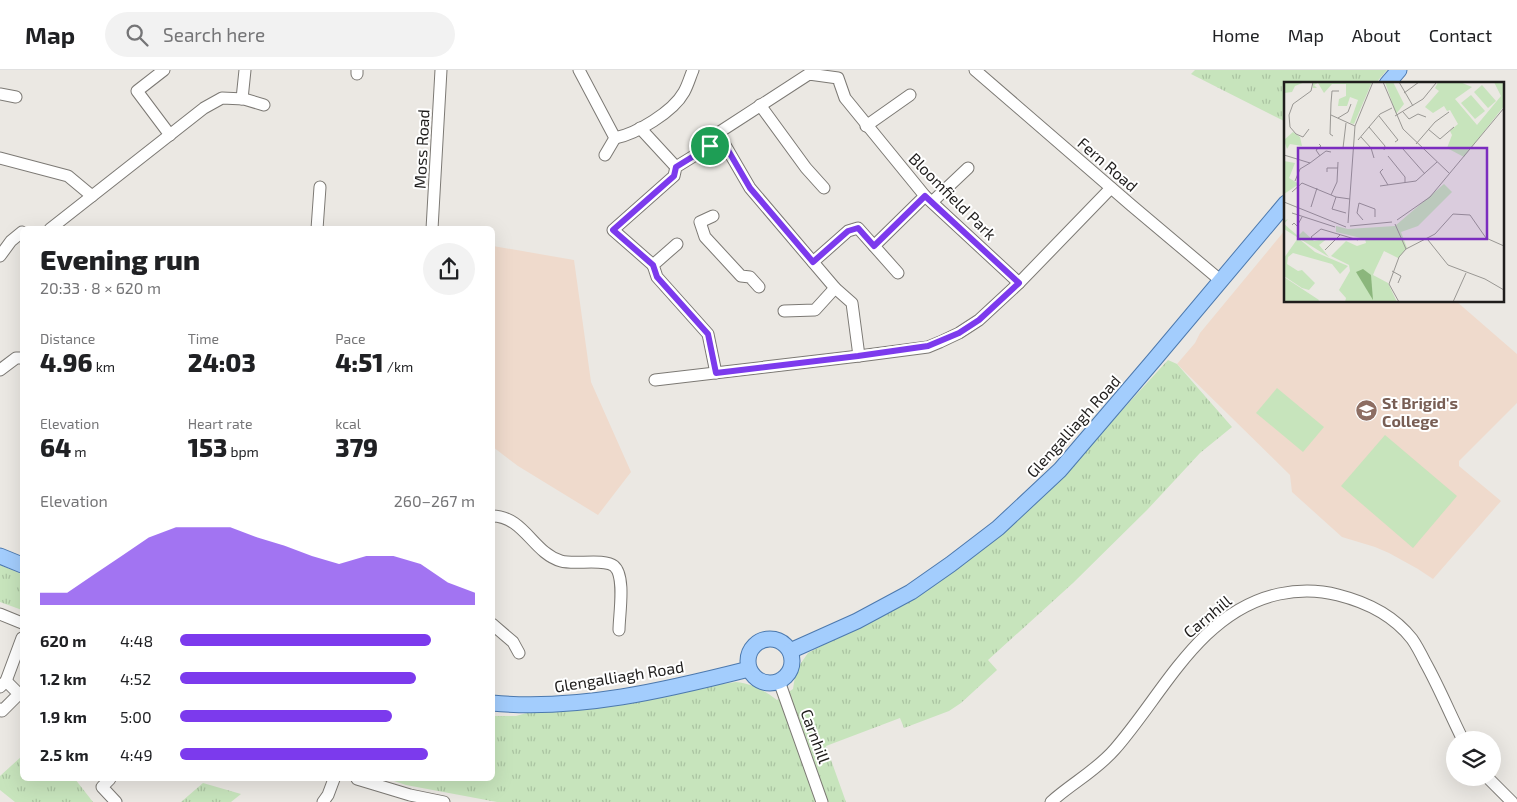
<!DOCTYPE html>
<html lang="en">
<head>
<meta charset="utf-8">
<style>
  :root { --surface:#fff; --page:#f2f2f2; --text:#202124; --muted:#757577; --line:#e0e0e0; --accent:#7c3aed }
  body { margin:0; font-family:"Exo 2",sans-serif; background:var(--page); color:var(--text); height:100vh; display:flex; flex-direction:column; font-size:19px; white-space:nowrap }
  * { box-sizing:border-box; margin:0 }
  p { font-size:16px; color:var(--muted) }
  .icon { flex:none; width:28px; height:28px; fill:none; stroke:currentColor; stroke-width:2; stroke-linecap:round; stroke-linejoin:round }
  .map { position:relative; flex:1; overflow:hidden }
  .panel { position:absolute; left:20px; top:156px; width:475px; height:555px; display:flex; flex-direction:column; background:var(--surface); border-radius:8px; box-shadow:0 5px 20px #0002 }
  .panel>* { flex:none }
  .tools { position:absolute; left:1446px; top:661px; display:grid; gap:10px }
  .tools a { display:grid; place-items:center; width:55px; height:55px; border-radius:50%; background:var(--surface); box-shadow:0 5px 20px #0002; font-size:25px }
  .pin { position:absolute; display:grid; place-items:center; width:42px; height:42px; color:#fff; margin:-21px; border:2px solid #fff; border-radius:50%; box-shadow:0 1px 5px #0007 }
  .round { display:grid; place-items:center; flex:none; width:52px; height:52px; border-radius:26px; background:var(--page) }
  .head { display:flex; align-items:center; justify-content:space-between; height:85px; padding:0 20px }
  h1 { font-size:28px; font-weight:800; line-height:38px }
  .metrics { display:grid; grid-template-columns:repeat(3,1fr); gap:8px; height:85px; padding:5px 20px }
  .metrics div { display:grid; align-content:center }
  .metrics b { font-size:25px; font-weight:800 }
  .metrics small { font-size:14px; font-weight:400 }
  .metrics p { font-size:14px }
  .chart { height:140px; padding:10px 20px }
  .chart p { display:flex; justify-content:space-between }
  .chart svg { width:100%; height:90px; margin-top:5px; fill:var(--accent); opacity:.7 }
  ul { padding:0 20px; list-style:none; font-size:16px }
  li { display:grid; grid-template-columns:80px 60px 1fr; align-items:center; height:38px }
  li i { height:12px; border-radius:6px; background:var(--accent) }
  header { display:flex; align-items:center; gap:30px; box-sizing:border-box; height:70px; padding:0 25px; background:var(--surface); border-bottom:1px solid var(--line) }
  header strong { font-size:24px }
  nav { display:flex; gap:28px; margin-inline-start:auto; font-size:18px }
  .search { width:350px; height:45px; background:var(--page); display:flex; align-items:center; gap:12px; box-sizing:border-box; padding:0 18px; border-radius:28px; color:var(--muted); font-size:19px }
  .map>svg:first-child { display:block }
  .education { fill:#efdacc }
  .grass { fill:url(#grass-tufts) }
  .pitch { fill:#c7e4bc }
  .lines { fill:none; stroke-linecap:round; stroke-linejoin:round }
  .minor-casing { stroke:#7c7974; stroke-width:13 }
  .major-casing { stroke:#4c79ae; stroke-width:17 }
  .minor { stroke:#fff; stroke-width:11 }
  .major { stroke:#a3cdfd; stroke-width:15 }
  .route-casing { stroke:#fff; stroke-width:10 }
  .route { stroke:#7c3aed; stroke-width:6 }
  .labels { text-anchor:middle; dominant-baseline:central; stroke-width:4; stroke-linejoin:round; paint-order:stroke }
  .street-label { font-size:16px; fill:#1f1d1c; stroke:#fff }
  .education-label { font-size:16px; font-weight:bold; fill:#785e54; stroke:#fff; text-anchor:start }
  .inset-road { fill:none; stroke:#999793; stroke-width:1 }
  .view { fill:#7b2cbf; fill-opacity:0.15; stroke:#7b2cbf; stroke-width:2.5 }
  .inset-edge { fill:none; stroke:#1f1d1c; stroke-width:2.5 }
</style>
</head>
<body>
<header>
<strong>Map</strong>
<div class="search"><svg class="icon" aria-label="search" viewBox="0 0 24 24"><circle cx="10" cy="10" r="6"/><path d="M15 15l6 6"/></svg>Search here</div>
<nav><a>Home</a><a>Map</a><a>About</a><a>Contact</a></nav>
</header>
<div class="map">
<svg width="1517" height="732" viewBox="0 0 1517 732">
  <defs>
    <pattern id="grass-tufts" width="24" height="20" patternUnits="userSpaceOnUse" patternTransform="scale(1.25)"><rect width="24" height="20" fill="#c7e4bc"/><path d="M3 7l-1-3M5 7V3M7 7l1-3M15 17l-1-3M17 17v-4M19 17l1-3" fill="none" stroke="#aac3a1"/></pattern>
  </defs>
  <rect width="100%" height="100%" fill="#ebe8e3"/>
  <!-- education -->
  <g class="education">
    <path d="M1286,159v72h170l61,53v49l-58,58v5l42,35 -68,78 -15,-10 -29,-16 -14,-6 -33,-10 -50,-45 -2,-17 -113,-111 18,-21 5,-10z"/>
    <path d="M493,176l81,14 17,122 40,90 -33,43 -80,-49 -25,-19z"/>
  </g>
  <!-- grass -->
  <g class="grass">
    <path d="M1195,0h192l-12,14h-89v38l-95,-48z"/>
    <path d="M1168,290l9,4 55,63 -32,26 -53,57 -74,73 -85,77 9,10 -36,33 -12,8 -45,17 -4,-10 -74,28 20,56h-349l-91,-17 -18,-6h104l1,-63h23l21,-6 199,-28c17,2 28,8 41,18l16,-11 3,-19 12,-17 74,-39 176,-134z"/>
    <path d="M0,495l22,9v36l-22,-8z"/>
    <path d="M22,686v23h53l18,23h-78l-15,-12v-14z"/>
    <path d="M203,713l38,11 -10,8h-50z"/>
  </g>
  <!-- pitch -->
  <g class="pitch">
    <path d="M1277,318l47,39 -21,25 -47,-39z"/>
    <path d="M1385,365l72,61 -44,52 -72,-62z"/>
  </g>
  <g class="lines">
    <defs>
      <g id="minor">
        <path d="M164,0l-27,21 33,44"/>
        <path d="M579,0l36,68 -10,17"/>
        <path d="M975,0l156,135 89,75"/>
        <path d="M357,4v-4"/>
        <path d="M0,24l16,3"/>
        <path d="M242,29l3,-29"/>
        <path d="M760,35l46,63 18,20"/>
        <path d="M866,56l44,-31"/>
        <path d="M640,58l36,39"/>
        <path d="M718,63l32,55 85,100 17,15 7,53"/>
        <path d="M615,68c21,-4 58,-26 69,-46 4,-7 6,-15 9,-22"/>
        <path d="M0,88l68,18 24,20 112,-88 18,-10 22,1 20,6"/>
        <path d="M932,132l36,-34"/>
        <path d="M713,146l-13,6 5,15 36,39 9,1 9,10"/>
        <path d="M50,159l42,-33"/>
        <path d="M317,159l3,-42"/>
        <path d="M432,159l9,-159"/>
        <path d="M677,174l-24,21 4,12 51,57 8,39"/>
        <path d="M874,176l51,-50"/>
        <path d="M0,186l11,-15 11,-9"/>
        <path d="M813,192l35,-31 10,-3 40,45"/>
        <path d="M653,195l-40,-35 61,-54 2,-9 34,-21 8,-13 91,-59 29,4 7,20 80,98 94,87"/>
        <path d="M784,241l31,-1 20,-22"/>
        <path d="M0,300l16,-12h6"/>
        <path d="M655,310l204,-24 69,-9 12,-5 19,-9 20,-13 40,-37 92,-95"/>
        <path d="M492,446c32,0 41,37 69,45 13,4 43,-3 53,5 12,10 5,49 5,64"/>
        <path d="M0,544l22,9"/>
        <path d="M492,554l21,18 6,11"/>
        <path d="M779,611l43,121"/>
        <path d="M0,617l6,-6 16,-43"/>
        <path d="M0,639l2,2 17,-17 -13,-13"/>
        <path d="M1488,708l24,24"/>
        <path d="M110,709l-8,8 14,15"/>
        <path d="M357,709l53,16 34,7"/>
        <path d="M323,732l5,-7 6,-16"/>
        <path d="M1051,732c21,-19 45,-31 64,-53 49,-56 85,-138 164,-155 19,-4 40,-4 59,1 28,7 56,21 74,44 5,7 9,15 13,23 14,25 25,52 38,78"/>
      </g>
      <g id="major">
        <path d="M1387,14l12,-14"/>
        <path d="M0,486l22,9"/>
        <circle cx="770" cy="591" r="22"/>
        <path d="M790,581l67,-30 54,-29 40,-28 47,-36 62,-58 94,-110 132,-157"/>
        <path d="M492,633c87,8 174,-13 257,-34"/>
      </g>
    </defs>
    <!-- minor casing -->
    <use href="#minor" class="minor-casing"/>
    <!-- major casing -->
    <use href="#major" class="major-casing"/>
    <!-- minor -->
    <use href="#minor" class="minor"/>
    <!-- major -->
    <use href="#major" class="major"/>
  </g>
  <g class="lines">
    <defs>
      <path id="route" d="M718,63l32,55 63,74 35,-31 10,-3 16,18 51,-50 94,87 -40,37 -20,13 -31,13 -70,10 -142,17 -8,-39 -51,-57 -4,-12 -40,-35 61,-54 2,-9 34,-21z"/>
    </defs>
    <!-- route casing -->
    <use href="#route" class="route-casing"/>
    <!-- route -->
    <use href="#route" class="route"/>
  </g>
  <!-- icons -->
  <defs>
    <symbol id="school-disc" viewBox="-11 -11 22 22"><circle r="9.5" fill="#8d6e63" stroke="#fff"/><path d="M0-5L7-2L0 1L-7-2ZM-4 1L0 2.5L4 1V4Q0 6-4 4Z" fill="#fff"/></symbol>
  </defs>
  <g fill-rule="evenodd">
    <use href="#school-disc" x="1354" y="328" width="25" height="25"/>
  </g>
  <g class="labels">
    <!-- street labels -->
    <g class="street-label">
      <text transform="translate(421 79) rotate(-87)">Moss Road</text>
      <text transform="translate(1108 94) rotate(41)">Fern Road</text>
      <text transform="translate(953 126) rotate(45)">Bloomfield Park</text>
      <text transform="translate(1073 356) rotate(-48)">Glengalliagh Road</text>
      <text transform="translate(1207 546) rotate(-40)">Carnhill</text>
      <text transform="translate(619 606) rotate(-9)">Glengalliagh Road</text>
      <text transform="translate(816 666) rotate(70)">Carnhill</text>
    </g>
    <!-- education labels -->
    <g class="education-label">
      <text x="1382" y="332">St Brigid's<tspan x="1382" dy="18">College</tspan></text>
    </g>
  </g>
  <!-- overview -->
  <g transform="translate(1284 12)">
    <rect width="220" height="220" fill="#ebe8e3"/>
    <path d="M0,0h21l-10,4 -3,6 -8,1zM29,0h59l-18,42 -4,-1 8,-23 -8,-3 -3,9h-9l1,-7 7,-3v-12h-14l-8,9 -6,-10 -4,2 3,3h-4zM101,0h8l11,22 -8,10zM154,0h22l12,5 -17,12 22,26 24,-29 -7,-14h10v24l-40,51 -17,-9 5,-13 -2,-4 8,-7 -8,-14 -3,1 -3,-5 -11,7 -8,-6 14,-16 -4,-3zM9,50l7,5 2,9 -12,-2 -3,5 -3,-9zM0,79l11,2 -6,15 10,6 -15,10zM160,102l8,8 -34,34 -17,6 6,16 -9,10 -14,-7 -9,19 -2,5 15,8 9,19h-52l1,-4 -7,-8 11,-19 -1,-6 -18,-9 15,-15 11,5 9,-3 -1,-4 -29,-7v-6l12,3 47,-3zM4,137l-4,5 14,12 5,-5 11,10 14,-3 -9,7 10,12 -45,-28v-8zM14,156l17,14 33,14 -8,8 -8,-10 -39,-11 -5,4 -1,7 11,7 4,-1 13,13 -6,7 -7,-2 -18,-12v-18z" fill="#c7e4bc"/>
    <path d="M79,187l8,6 2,25 -17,-28z" fill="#8bb67c"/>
    <path d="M198,3l14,16 -8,7 -14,-16zM187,13l14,16 -10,8 -14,-16zM0,195l35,23 -1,2h-34z" fill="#c7e4bc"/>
    <path class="inset-road" d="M99,0l20,47 46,44M115,0l14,24M120,11l15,-11M119,30l6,7 9,-5 8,3M47,33l24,11M95,34l19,24 -3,2M111,34l28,-17 13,-16M54,36l10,-6 3,-8M85,45l16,19 -1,4M25,47l-6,8 -7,-3 -6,-7 -1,-12 4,-11 18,-13 2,-9M144,47l12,10 14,-12M49,54l-3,-2 1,-31 1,-12h7M77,55l10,11 3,10M74,58l22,-26 12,-6M35,62l2,2 -5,4 4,6M132,62l19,-22 14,-10M59,66l3,-25M119,67l22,25M0,73l26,8 16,-12 5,1M104,74l17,21v6M99,87l-3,3 8,13M43,90v-4h11M11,99l5,-12 10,-6M96,104l36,-5 21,-19M8,110l10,-9 34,14 14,2M47,113l6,-13 1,-20M52,115l-4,12 14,4M0,120l62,25M27,125l6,-19M8,131l43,14M79,138l-6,-7 2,-10 16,6v8M113,138l33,-23 74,-89M64,141l7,-97 18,-44M111,142l11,25M8,143l2,-2 3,3 5,-9M66,144l42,-4M29,157l-2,-2 10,-8 37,11M144,158l20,25 37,14 19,11M41,168l15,-15M108,189l9,5 -3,7M115,220l-10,-18 10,-27 7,-8 29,-15 18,-20 17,1 16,23 18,8M169,220l13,-29"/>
    <path class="view" d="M14,66h189v91h-189z"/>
    <rect width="220" height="220" class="inset-edge"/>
  </g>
</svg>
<div class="tools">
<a><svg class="icon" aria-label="layers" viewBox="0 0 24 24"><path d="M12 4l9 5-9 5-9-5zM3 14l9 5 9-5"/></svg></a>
</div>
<div class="pin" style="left:710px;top:76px;background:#1e9e55"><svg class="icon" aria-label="arrive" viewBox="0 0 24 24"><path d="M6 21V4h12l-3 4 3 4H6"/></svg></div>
<section class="panel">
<div class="head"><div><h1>Evening run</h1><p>20:33 · 8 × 620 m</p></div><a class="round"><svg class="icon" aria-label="share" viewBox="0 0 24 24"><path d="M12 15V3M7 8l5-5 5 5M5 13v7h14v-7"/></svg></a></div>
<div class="metrics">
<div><p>Distance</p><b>4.96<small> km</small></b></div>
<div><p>Time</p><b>24:03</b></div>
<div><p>Pace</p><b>4:51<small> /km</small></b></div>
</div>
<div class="metrics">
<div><p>Elevation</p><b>64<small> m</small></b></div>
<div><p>Heart rate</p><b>153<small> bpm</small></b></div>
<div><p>kcal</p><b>379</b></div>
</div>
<div class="chart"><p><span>Elevation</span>260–267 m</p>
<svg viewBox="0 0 160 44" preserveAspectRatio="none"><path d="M0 44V38L10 38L20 29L30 20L40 11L50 6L60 6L70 6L80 11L90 15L100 20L110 24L120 20L130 20L140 24L150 33L160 38V44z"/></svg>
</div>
<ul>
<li><b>620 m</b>4:48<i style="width:85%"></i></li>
<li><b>1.2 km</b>4:52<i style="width:80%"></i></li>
<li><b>1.9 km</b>5:00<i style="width:72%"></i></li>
<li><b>2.5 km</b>4:49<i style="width:84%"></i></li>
</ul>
</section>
</div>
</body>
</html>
